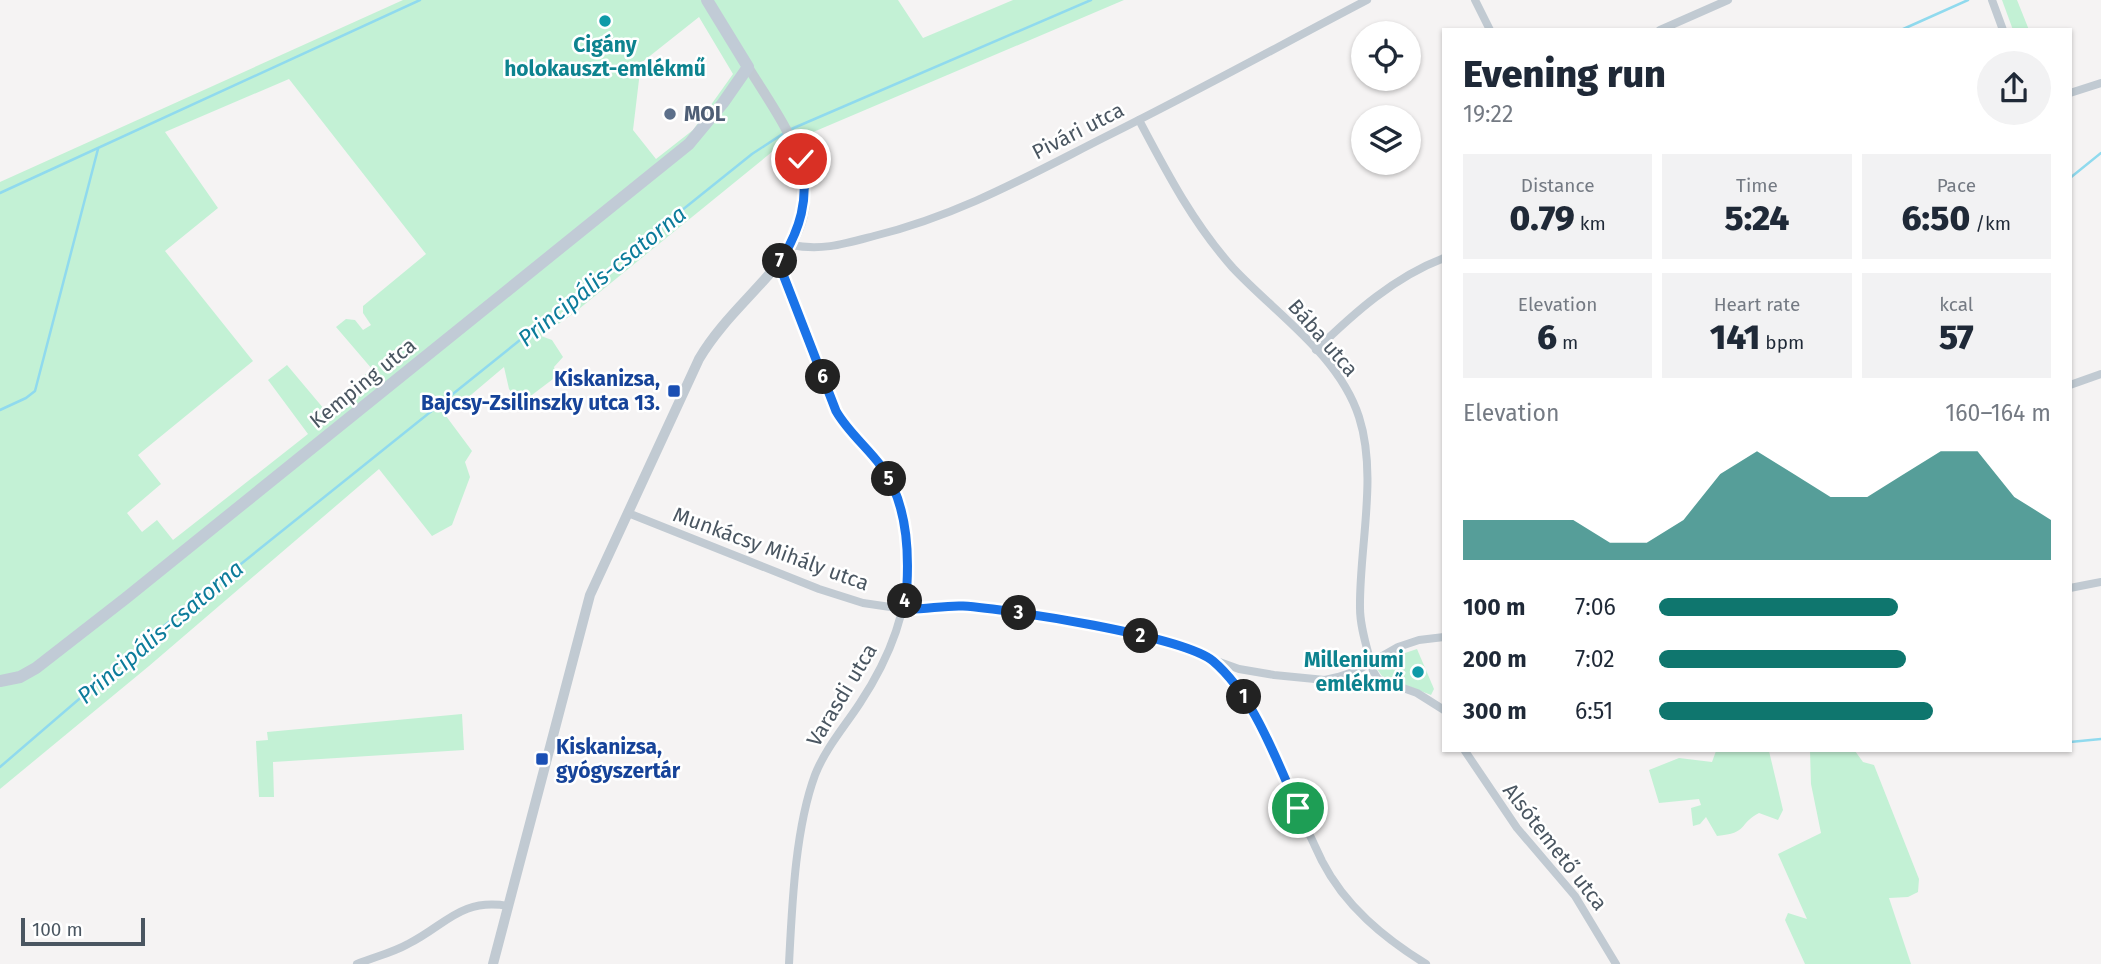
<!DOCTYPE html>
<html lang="en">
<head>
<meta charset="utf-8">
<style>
  :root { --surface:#fff; --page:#f2f2f3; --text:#1f2937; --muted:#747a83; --accent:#0f766e }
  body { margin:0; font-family:"Fira Sans",sans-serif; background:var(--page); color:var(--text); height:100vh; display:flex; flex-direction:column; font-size:26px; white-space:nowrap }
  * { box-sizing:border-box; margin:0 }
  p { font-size:23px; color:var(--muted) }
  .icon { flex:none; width:38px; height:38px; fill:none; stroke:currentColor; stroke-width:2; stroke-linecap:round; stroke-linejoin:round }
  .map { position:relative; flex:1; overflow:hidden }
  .side { position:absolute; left:1442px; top:28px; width:630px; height:724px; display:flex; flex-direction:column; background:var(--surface); border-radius:0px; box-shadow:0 2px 5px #0004 }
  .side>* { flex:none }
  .controls { position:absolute; left:1351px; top:21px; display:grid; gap:14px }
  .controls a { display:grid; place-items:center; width:70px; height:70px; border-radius:50%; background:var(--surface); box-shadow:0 2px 5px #0004; font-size:35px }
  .scale { position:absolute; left:21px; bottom:18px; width:124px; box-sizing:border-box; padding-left:7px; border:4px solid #4a5661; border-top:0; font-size:19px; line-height:24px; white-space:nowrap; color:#4a5661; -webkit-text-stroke:5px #fff; paint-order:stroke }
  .pin { position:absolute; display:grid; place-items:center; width:60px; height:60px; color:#fff; margin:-30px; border:4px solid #fff; border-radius:50%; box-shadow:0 2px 7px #0007 }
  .km { position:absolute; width:35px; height:35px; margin:-18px; border-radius:50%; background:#222; color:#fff; font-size:19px; line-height:35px; text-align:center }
  .round { display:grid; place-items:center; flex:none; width:74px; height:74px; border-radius:37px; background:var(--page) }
  .head { display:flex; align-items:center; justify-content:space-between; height:119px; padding:0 21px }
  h1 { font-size:38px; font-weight:800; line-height:52px }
  .stats { display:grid; grid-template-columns:repeat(3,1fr); gap:10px; height:119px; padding:7px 21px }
  .stats div { display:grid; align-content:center; border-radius:0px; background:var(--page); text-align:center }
  .stats b { font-size:35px; font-weight:800 }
  .stats small { font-size:19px; font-weight:400 }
  .stats p { font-size:19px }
  .chart { height:196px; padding:14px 21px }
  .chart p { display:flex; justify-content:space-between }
  .chart svg { width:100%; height:126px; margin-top:7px; fill:var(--accent); opacity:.7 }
  ul { padding:0 21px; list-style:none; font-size:23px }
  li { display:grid; grid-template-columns:112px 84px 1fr; align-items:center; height:52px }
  li i { height:18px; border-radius:9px; background:var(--accent) }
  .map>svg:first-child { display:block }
  .green { fill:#c3f1d5; fill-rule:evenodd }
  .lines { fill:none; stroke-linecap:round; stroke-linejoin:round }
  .stream { stroke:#90daee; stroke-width:2.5 }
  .minor { stroke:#c1cad2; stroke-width:8 }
  .tertiary { stroke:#c1cad2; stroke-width:10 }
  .secondary { stroke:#c1cbd6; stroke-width:12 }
  .route-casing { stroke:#fff; stroke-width:14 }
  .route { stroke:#1a73e8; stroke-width:9 }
  .culture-dot { fill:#0f9aa8; stroke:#fff; stroke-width:2.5 }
  .service-dot { fill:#5c6f8a; stroke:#fff; stroke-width:2.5 }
  .transit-dot { fill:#1a4fb4; stroke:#fff; stroke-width:2.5 }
  .labels { text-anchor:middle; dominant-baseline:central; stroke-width:5; stroke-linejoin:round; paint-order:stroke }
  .culture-label { font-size:21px; font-weight:bold; fill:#0d838f; stroke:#fff }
  .service-label { font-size:21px; font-weight:bold; fill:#4e5e75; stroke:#fff; text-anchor:start }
  .street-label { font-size:21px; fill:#4a5661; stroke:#fff }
  .transit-label { font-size:21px; font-weight:bold; fill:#164399; stroke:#fff; text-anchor:end }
  .water-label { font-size:23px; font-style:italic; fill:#0c7c9b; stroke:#fff }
</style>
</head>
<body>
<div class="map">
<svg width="2101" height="964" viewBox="0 0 2101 964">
  <rect width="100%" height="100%" fill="#f5f3f3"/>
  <!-- green -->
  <g class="green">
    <path d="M403,0h495l25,38 90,-38h111l-346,147 -204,166 -33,23 11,4 11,17 -9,10 3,9 -37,28 -11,-15 -5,-22 -58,49 26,35 -7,11 5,15 -18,48 -20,11 -53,-67 -230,197 -149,123v-607zM699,17l34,57 -40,56 -37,29 -23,-29 8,-67zM289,79l137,175 -63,52v7l8,12 -8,5 -8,-10 -9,-1 -10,8 36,42 -48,40 -37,-44 -19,15 40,54 -135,106 -16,-20 -15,12 -15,-19 34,-29 -23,-29 115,-94 -88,-110 53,-43 -53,-76z"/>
    <path d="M2002,0h15l12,30h-16z"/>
    <path d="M1417,649l17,40 -3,6 -49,-19 -5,-7 4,-8z"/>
    <path d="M462,714l2,36 -191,12 1,35h-15l-3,-56 12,-1 -1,-8z"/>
    <path d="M1716,751h53l14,59 -5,10 -19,-7c-21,11 -10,20 -42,23l-11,-19 -6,7 -7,2 -2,-18 10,-3 -2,-6 -40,4 -10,-33 30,-12 33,4z"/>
    <path d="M1810,751h45l8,11 11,3 45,114 -1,13 -10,5 -19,1 22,66h-106l-20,-44 3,-7 19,6 -29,-65 43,-21 -10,-49z"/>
  </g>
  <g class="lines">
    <!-- stream -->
    <g class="stream">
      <path d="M1901,30l67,-30"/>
      <path d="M789,130l302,-130"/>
      <path d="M2070,178l31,-25"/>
      <path d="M0,193l420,-193"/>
      <path d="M0,410l26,-12 9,-7 63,-242"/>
      <path d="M2070,742l31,-3"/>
      <path d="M0,767l171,-147 581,-466 32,-21"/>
    </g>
    <!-- minor -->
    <g class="minor">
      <path d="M1475,0l15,30"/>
      <path d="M1992,0l11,30"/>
      <path d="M1660,30l68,-30"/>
      <path d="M2070,93l31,-10"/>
      <path d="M1139,120c28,53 54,103 94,148 43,46 106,87 126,149 19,59 0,131 1,191 0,21 8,42 13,63l5,8 39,14 27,17"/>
      <path d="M791,245c31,6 53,-1 83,-9 85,-21 152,-59 229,-98 89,-44 176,-92 264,-138"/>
      <path d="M779,263l57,148c18,31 49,51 61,86 25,73 4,144 -37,206 -15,23 -35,46 -45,72 -20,54 -23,131 -26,189"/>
      <path d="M1316,350c38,-37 78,-73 128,-92"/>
      <path d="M2070,385l31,-11"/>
      <path d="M628,513l191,76 44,14 41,6 55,-3 30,2 89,16 83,17 78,28 35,6 51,5 13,-3 18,-6 42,-24 21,-7 25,-3"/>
      <path d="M2070,588l31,-6"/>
      <path d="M1213,661l21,23 15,22 73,155c23,45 62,77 104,103"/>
      <path d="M1335,681l50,2"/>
      <path d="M1465,751l52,77 58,68 41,68"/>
      <path d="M357,964c17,-7 35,-11 51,-20 38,-19 52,-46 100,-38"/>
    </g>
    <!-- tertiary -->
    <path class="tertiary" d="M493,964l97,-369 109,-236c21,-36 52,-62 78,-94 61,-74 11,-133 -29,-198"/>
    <!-- secondary -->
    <path class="secondary" d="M0,681l20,-4 16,-9 90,-70 563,-454 34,-41 25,-36 -41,-67"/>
  </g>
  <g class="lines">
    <defs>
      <path id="route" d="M801,159c9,40 -1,71 -22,105l57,147c12,21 31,36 45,55 29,40 29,96 24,143 19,1 39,-4 58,-3 45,3 220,30 250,55 41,35 63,99 85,147"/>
    </defs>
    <!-- route casing -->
    <use href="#route" class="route-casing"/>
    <!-- route -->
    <use href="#route" class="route"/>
  </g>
  <!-- markers -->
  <g class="culture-dot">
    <circle cx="605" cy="21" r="7"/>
    <circle cx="1418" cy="672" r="7"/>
  </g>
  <circle class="service-dot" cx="670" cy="114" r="7"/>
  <g class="transit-dot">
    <rect x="667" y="384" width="14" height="14" rx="3.5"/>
    <rect x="535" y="752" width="14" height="14" rx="3.5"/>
  </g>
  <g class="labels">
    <!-- culture labels -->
    <g class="culture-label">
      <text x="605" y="45">Cigány<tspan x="605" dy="24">holokauszt-emlékmű</tspan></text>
      <text x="1404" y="660" text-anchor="end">Milleniumi<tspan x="1404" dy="24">emlékmű</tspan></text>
    </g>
    <!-- service labels -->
    <g class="service-label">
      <text x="684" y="114">MOL</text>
    </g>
    <!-- street labels -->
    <g class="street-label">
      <text transform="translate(1078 131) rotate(-27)">Pivári utca</text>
      <text transform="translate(1323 338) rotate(49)">Bába utca</text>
      <text transform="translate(363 383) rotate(-39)">Kemping utca</text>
      <text transform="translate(771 549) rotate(20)">Munkácsy Mihály utca</text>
      <text transform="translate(842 695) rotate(-59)">Varasdi utca</text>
      <text transform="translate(1555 847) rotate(52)">Alsótemető utca</text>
    </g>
    <!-- transit labels -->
    <g class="transit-label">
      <text x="660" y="379">Kiskanizsa,<tspan x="660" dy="24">Bajcsy-Zsilinszky utca 13.</tspan></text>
      <text x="556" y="747" text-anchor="start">Kiskanizsa,<tspan x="556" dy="24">gyógyszertár</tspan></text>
    </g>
    <!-- water labels -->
    <g class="water-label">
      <text transform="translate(602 276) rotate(-39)">Principális-csatorna</text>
      <text transform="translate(160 632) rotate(-40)">Principális-csatorna</text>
    </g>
  </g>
</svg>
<div class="controls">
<a><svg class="icon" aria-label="locate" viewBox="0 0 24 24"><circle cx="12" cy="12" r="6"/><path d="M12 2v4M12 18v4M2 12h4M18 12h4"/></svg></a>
<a><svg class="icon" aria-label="layers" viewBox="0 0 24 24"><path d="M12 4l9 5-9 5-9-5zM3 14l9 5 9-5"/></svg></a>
</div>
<div class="scale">100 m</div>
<div class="pin" style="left:1298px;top:808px;background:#1e9e55"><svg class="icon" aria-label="arrive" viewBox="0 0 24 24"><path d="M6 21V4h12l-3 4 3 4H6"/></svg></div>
<div class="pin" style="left:801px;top:159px;background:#d93025"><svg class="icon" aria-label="check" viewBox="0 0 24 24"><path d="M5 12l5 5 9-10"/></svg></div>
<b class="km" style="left:1244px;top:697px">1</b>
<b class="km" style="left:1141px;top:636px">2</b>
<b class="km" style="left:1019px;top:613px">3</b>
<b class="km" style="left:905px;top:601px">4</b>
<b class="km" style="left:889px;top:479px">5</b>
<b class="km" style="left:823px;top:377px">6</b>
<b class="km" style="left:780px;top:261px">7</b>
<section class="side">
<div class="head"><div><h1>Evening run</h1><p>19:22</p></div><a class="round"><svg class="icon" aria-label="share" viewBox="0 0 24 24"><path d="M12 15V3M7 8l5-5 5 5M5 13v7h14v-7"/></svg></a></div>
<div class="stats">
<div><p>Distance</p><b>0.79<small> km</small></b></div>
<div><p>Time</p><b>5:24</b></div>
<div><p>Pace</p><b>6:50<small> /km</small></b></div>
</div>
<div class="stats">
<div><p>Elevation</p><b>6<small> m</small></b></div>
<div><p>Heart rate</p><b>141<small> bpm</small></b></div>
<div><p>kcal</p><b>57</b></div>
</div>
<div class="chart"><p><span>Elevation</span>160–164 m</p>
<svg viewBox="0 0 160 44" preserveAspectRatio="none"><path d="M0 44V30L10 30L20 30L30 30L40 38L50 38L60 30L70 14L80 6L90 14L100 22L110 22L120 14L130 6L140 6L150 22L160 30V44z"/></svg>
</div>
<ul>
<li><b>100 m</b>7:06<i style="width:61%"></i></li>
<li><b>200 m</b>7:02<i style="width:63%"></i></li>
<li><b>300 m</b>6:51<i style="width:70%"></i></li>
</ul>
</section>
</div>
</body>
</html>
